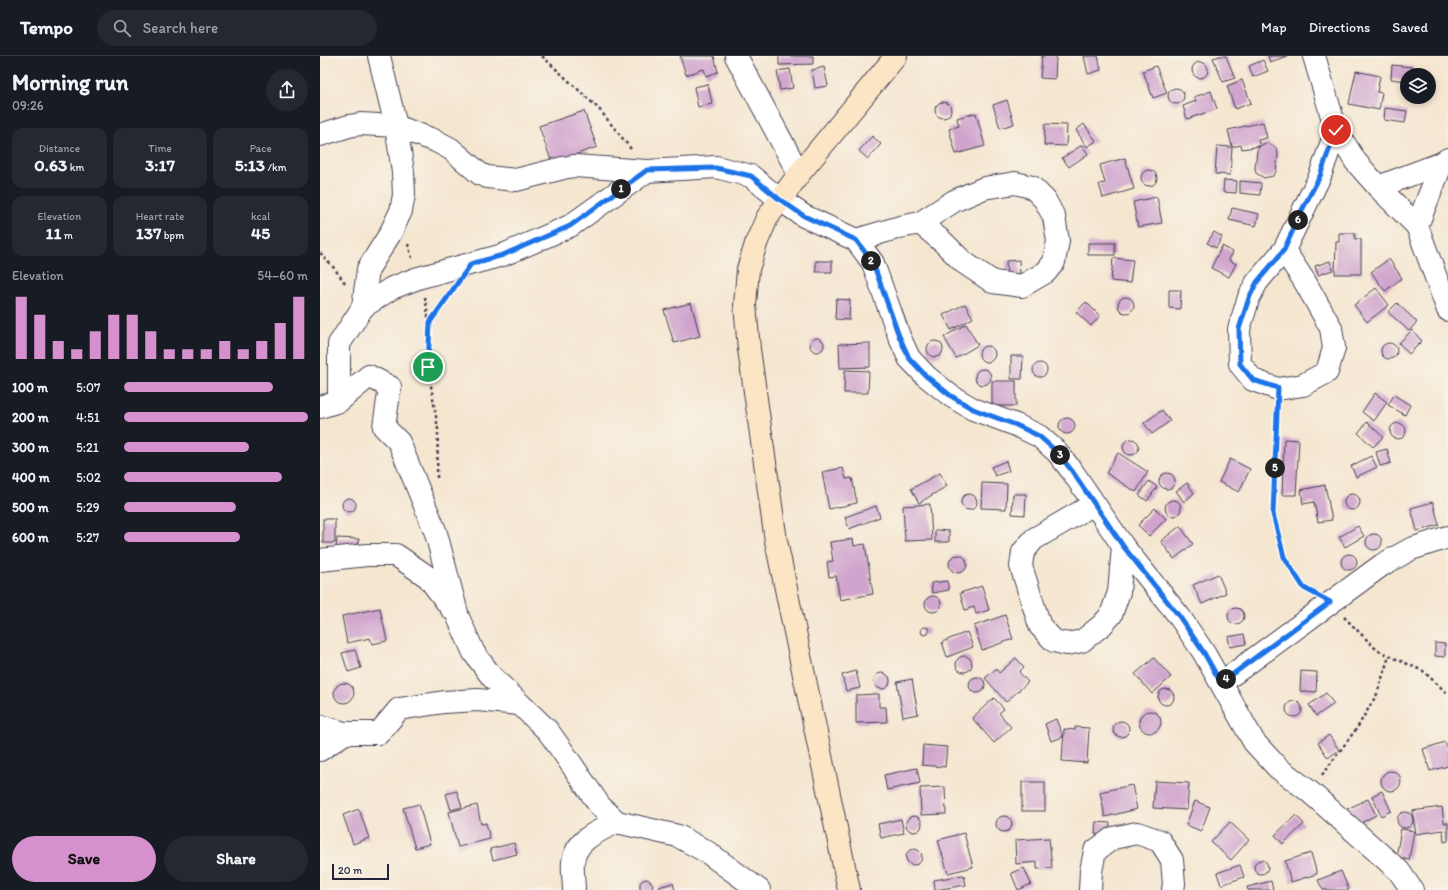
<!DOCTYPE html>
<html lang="en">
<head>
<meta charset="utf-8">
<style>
  :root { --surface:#171b24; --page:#242831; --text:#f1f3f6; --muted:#9ea1a6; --line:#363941; --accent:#d690ce }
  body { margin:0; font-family:Itim,sans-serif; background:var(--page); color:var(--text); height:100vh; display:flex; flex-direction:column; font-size:15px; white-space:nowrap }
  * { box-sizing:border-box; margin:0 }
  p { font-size:13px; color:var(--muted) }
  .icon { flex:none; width:22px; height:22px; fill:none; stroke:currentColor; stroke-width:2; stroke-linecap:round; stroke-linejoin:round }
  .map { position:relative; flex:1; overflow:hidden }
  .panel { display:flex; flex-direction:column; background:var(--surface); width:320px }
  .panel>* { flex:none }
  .tools { position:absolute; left:1080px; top:12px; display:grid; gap:8px }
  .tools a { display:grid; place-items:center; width:36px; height:36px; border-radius:50%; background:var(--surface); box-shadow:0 2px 6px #0003; font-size:20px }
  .scale { position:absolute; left:12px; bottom:10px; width:57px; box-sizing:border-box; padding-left:4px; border:2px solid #22223b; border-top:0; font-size:11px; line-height:14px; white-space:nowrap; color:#22223b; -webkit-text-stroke:3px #f7f3e8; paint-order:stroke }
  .pin { position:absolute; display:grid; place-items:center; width:34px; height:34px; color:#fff; margin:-17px; border:2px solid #fff; border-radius:50%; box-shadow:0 1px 4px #0007 }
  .km { position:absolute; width:20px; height:20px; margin:-10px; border-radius:50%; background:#222; color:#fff; font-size:11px; line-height:20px; text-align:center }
  .round { display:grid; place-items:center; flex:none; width:42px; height:42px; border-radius:21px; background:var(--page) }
  .head { display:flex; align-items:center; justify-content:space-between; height:68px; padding:0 12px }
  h1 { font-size:22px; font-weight:700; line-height:30px }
  .metrics { display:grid; grid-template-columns:repeat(3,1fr); gap:6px; height:68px; padding:4px 12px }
  .metrics div { display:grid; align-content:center; border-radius:10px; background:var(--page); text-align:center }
  .metrics b { font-size:17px; font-weight:700 }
  .metrics small { font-size:11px; font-weight:400 }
  .metrics p { font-size:11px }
  .chart { height:112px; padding:8px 12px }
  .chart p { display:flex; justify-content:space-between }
  .chart svg { width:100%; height:72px; margin-top:4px; stroke:var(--accent); stroke-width:6 }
  .button { display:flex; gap:8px; margin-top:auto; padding:8px 12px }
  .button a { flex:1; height:46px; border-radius:24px; background:var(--accent); color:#111; font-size:16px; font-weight:700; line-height:46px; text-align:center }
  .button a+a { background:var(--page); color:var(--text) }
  ul { padding:0 12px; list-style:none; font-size:13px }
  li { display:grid; grid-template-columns:64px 48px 1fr; align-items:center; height:30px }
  li i { height:10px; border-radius:5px; background:var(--accent) }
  header { display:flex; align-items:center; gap:24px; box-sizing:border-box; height:56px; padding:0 20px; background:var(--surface); border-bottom:1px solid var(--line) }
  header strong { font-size:19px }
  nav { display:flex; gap:22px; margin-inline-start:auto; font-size:14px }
  .search { width:280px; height:36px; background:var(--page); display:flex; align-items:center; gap:10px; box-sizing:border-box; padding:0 14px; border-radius:22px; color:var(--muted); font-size:15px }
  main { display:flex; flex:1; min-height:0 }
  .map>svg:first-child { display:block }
  .building { fill:#d0a4cd }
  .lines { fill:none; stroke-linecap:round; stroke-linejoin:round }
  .street-casing { stroke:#423f51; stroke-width:24 }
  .secondary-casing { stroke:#423f51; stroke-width:24 }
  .path { stroke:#423f51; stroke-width:2.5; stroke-dasharray:3 3; stroke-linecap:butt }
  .street { stroke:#fff; stroke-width:22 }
  .secondary { stroke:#fce5c4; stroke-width:22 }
  .route-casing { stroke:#fff; stroke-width:8 }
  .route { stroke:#1a73e8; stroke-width:5 }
</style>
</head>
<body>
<header>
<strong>Tempo</strong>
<div class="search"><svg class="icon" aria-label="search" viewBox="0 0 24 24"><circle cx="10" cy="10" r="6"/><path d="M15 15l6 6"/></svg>Search here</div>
<nav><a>Map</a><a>Directions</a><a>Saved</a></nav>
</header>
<main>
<section class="panel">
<div class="head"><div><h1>Morning run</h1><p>09:26</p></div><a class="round"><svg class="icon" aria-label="share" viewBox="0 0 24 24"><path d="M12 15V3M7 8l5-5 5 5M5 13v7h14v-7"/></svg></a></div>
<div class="metrics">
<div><p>Distance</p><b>0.63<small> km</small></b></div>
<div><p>Time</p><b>3:17</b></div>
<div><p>Pace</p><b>5:13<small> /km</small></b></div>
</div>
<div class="metrics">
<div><p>Elevation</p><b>11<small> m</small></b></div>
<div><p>Heart rate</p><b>137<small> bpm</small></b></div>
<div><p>kcal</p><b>45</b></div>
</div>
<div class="chart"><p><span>Elevation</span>54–60 m</p>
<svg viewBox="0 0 160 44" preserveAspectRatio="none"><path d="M5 44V6M15 44V17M25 44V33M35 44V38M45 44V27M55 44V17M65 44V17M75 44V27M85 44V38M95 44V38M105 44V38M115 44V33M125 44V38M135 44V33M145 44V22M155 44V6"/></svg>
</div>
<ul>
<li><b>100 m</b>5:07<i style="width:81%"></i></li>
<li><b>200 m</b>4:51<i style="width:100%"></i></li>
<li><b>300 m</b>5:21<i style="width:68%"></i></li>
<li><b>400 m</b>5:02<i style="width:86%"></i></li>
<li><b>500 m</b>5:29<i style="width:61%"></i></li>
<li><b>600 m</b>5:27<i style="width:63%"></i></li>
</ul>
<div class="button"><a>Save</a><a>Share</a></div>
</section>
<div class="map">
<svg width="1128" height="834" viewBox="0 0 1128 834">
  <rect width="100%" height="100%" fill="#f7f3e8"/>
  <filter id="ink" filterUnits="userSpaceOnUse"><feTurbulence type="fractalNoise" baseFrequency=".025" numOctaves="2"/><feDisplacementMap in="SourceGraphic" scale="8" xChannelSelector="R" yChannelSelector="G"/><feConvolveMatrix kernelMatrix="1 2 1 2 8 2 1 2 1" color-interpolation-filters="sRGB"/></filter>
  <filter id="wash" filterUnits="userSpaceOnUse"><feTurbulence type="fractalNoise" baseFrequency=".012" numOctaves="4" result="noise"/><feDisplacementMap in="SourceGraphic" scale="16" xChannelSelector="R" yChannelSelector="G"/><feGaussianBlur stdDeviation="0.9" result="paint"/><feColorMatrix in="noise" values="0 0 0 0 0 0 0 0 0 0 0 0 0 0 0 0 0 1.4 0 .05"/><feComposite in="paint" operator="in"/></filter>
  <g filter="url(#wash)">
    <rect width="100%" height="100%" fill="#f5e6d0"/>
    <g id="blocks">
      <!-- building -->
      <g class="building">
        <path d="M360,0h34l4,16 -12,4 -2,-7 -18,6z"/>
        <path d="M459,0h34v8l-34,1z"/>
        <path d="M722,0h14l-1,23 -15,-1z"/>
        <path d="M764,0h14l3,14 -13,4z"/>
        <path d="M900,0h6l9,22 -12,4 -10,-24z"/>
        <path d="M948,0h19l-17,6z"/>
        <path d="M943,4l5,11 -15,6 -4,-11z"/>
        <circle cx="880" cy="14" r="8"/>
        <path d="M1072,9l21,2 -1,8h-5v6l-16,-2z"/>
        <path d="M836,10l11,27 -14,5 -10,-27z"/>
        <path d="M504,11l4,19 -13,2 -3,-18z"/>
        <path d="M470,13l3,19 -13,2 -3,-19z"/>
        <path d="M1036,15l24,5 -3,16 5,1 -3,17 -30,-6z"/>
        <path d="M922,24l9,23 -16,6 -8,-23z"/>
        <path d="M388,28l4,20 -14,3 -4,-20z"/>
        <circle cx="856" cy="40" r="8"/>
        <path d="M891,35l6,18 -30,10 -4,-13 13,-5 -2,-4z"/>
        <path d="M687,44l7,24 -14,4 -7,-23z"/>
        <circle cx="623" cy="54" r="8"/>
        <path d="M1065,52l22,3 -2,12 -21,-3z"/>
        <path d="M264,55l13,36 -45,16 -13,-37z"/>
        <path d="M656,57l9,33 -29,8 -7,-25 10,-3 -2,-8z"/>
        <path d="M943,66l4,16 -9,2 2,6 -18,3 -1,-4 -9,2 -4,-17z"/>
        <path d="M725,68l22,1 -1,21 -22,-1z"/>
        <path d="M764,68l12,17 -9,6 -11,-17z"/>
        <path d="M552,80l9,8 -13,15 -9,-8z"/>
        <path d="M948,87l8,5 2,5 -2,19 -3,4 -9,2 -8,-5 -1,-5 2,-17 2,-4 4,-3z"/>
        <path d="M762,89l6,9 -19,13 -7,-9z"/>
        <path d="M897,90l15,1 -2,28 -15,-1z"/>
        <path d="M805,102l9,31 -31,9 -4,-14 6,-1 -5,-18z"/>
        <circle cx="829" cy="122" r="8"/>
        <path d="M904,124l13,1 -1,12 -13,-1z"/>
        <path d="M920,125l21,2 -1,12 -20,-2z"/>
        <path d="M837,141l5,26 -24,4 -5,-25z"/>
        <path d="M912,152l27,6 -3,12 -27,-6z"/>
        <path d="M894,176l8,5 -6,11 -9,-5z"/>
        <path d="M1019,177h16v6h6v35h-26l1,-32h3z"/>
        <rect x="768" y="187" width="27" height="12"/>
        <path d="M902,190l11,6 -4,8 7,4 -7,13 -18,-9z"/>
        <path d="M793,202l20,2 -3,23 -19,-2z"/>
        <path d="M1069,203l13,19 -17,13 -14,-19z"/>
        <path d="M699,204l1,15 -13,1 -1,-15z"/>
        <rect x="496" y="205" width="16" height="11"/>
        <path d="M1010,205l3,9 -15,5 -3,-9z"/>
        <path d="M1056,232l13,17 -22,17 -13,-17z"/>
        <path d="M849,234h12l-1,19 -11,-1z"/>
        <circle cx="806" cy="249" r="8"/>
        <path d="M516,243l14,1 -1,20 -14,-1z"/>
        <path d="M766,246l14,14 -9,10 -15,-14z"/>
        <path d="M371,247l9,33 -26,7 -10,-33z"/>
        <path d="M1077,247l20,19 -8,9 -21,-19z"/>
        <path d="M645,248l8,14 -22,12 -8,-15z"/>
        <path d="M646,268l12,21 -22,13 -12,-21z"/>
        <path d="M1092,274l10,11 -13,13 -10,-11z"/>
        <circle cx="497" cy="289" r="7"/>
        <circle cx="615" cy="293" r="8"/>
        <circle cx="1069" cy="295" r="8"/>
        <path d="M550,287v24l-30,1 -1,-24z"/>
        <circle cx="667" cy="298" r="8"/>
        <path d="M691,300h12l-1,23h-11z"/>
        <circle cx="720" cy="314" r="7"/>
        <circle cx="663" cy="321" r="8"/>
        <path d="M525,314l24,1 -1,22h-24z"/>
        <rect x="672" y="325" width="24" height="25"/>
        <path d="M1055,337l12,9 -13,19 -12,-9z"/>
        <path d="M1074,339l16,10 -5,10 -17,-10z"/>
        <path d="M842,354l8,11 -18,13 -8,-11z"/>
        <circle cx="747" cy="370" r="8"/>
        <path d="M1047,366l16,15 -10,10 -15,-14z"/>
        <circle cx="1078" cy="375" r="8"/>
        <path d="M964,383l15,1 -3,55h-14z"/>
        <circle cx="811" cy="391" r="8"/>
        <path d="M1067,393l4,14 -11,3 -4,-14z"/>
        <path d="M798,397l30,19 -12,20 -30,-19z"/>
        <path d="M1051,400l6,11 -21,10 -5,-11z"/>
        <path d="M910,403l20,10 -11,23 -20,-10z"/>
        <path d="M686,405l3,10 -14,5 -4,-9z"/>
        <path d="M523,412l3,11 6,-1 5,25 -28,6 -7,-37z"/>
        <circle cx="847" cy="425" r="8"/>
        <path d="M620,417l7,13 -28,17 -8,-14z"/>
        <path d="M829,425l8,6 -10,14 -8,-6z"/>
        <path d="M662,427l25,1 -1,25 -25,-1z"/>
        <path d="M867,427l7,10 -10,9 -8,-11z"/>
        <path d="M1005,429l7,35 -14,2 -4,-20 -11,2 -2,-14z"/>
        <circle cx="649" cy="446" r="8"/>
        <circle cx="1032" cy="446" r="8"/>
        <path d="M693,438h13l-1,21 -13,-1z"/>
        <circle cx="29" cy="449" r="7"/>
        <circle cx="853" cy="452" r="8"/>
        <path d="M1113,446l6,23 -22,6 -6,-23z"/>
        <path d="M610,448l2,36 -27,1 -2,-35z"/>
        <path d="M556,450l4,11 -31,12 -4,-12z"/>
        <path d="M835,452l11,11 -17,17 -11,-11z"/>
        <rect x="3" y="463" width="12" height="24"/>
        <path d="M860,470l13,18 -19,15 -13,-18z"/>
        <path d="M1038,470l6,10 -19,11 -6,-10z"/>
        <path d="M615,474l14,1v11h-14z"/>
        <circle cx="1054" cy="486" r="8"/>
        <path d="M17,482l22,1 -1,12 -22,-1z"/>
        <path d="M533,483l1,7 11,-2 8,50 -33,6 -4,-24 -7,1 -2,-15 6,-1 -3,-19z"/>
        <circle cx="1029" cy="506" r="8"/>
        <circle cx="638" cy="508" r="9"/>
        <path d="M898,518l8,19 -24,11 -9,-19z"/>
        <path d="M627,525l2,9 -17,3 -1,-10z"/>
        <path d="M662,530l7,24 -13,4 -2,-7 -9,3 -5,-17z"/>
        <circle cx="613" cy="548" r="8"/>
        <path d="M60,552l7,33 -15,3 -2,-6 -23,5 -5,-27z"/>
        <circle cx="916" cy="560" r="8"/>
        <path d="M685,559l8,24 -31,11 -8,-24z"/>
        <circle cx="605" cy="575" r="4"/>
        <path d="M647,576l6,15 -26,10 -5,-15z"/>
        <path d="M924,578l2,10 -16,3 -2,-10z"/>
        <path d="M1115,587l10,1v13l-10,-1z"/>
        <path d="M35,594l6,18 -13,4 -6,-19z"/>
        <circle cx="644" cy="608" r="8"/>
        <path d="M696,602l8,9 -5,5 9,10 -22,20 -21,-24 11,-9 3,4z"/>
        <path d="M834,602l17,19 -19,17 -17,-20z"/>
        <path d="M536,615l4,17 -14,3 -4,-16z"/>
        <path d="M981,615l16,1 -1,20 -16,-1z"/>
        <circle cx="562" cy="625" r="8"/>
        <circle cx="657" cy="629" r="8"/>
        <path d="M592,623l6,35 -15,3 -6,-35z"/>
        <circle cx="24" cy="637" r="10"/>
        <circle cx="846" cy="641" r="8"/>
        <path d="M1006,637l8,11 -18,12 -7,-11z"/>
        <path d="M559,638v13h7l1,15 -31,1v-28z"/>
        <path d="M674,642l10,11 -5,4 12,14 -17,16 -22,-25z"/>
        <circle cx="974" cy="653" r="8"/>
        <circle cx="830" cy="666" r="11"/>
        <path d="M736,663l7,18 -12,4 -6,-17z"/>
        <circle cx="801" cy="673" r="8"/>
        <path d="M755,671l14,1 -2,35 -25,-2 2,-32 11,1z"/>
        <path d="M1009,679l10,15 -11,8 -10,-15z"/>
        <path d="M1125,686l3,9v15l-18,5 -7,-22z"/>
        <path d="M603,689l24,2 -2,20 -23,-2z"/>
        <path d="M597,712l3,15 -33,7 -3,-15z"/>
        <circle cx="1071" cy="725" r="10"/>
        <path d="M835,725l34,2 -2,27 -34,-2z"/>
        <rect x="702" y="726" width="23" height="29"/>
        <path d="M812,729l5,24 -32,8 -5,-25z"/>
        <path d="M625,731l1,27 -25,1 -1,-27z"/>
        <path d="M137,735l5,16 -11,3 -5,-16z"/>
        <path d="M1062,735l9,20 -10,5 -9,-20z"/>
        <path d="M1048,743l8,16 -23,12 -8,-17z"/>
        <path d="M875,745l15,6 -9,24 -15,-6z"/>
        <path d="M99,748l11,40 -15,4 -12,-40z"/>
        <path d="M157,749l4,19 5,-1 4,16 -32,8 -9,-35z"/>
        <path d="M1122,751l2,16h4v18l-4,1 -1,-12 -27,4 -4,-23z"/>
        <path d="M39,753l10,29 -16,6 -10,-29z"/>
        <circle cx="1085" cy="764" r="8"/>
        <path d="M976,759l8,9 -21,20 -8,-9z"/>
        <circle cx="684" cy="768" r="8"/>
        <circle cx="594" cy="768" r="8"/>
        <path d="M581,763l3,14 -23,5 -3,-14z"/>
        <path d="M776,766l14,1 -1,13 -14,-2z"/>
        <path d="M910,766l19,18 -18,20 -20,-18z"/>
        <path d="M1081,773l13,2 -5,29 -13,-3z"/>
        <path d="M644,777l9,34 -25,6 -10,-33z"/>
        <path d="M729,782l3,30 -15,1v-7l-21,2 -1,-24z"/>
        <path d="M194,787l3,11 -24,6 -3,-11z"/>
        <circle cx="594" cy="801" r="8"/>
        <path d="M991,797l6,21 -26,8 -6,-21z"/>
        <circle cx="941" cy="811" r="7"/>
        <path d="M920,809l4,12 -23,8 -4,-12z"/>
        <path d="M704,812l7,16 -13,6 -7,-17z"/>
        <path d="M1021,815l8,19h-26l-5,-10z"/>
        <path d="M644,819l2,10 -31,5 -1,-10z"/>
        <path d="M327,823l3,2 3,3 -1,6h-12v-7l3,-3z"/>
        <path d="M951,825l2,9h-25l-1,-3z"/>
        <path d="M353,827l2,7h-15l-1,-3z"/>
      </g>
    </g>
  </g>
  <g filter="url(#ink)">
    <use href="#blocks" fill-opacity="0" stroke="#423f51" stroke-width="1"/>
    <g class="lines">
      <defs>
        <g id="street">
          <path d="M416,0l63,118"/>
          <path d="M994,0l22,74 20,32 22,25 39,39 31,84"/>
          <path d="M0,79l29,-9 12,-2 35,2 40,15 15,8 29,25 7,3 29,3 47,-12 11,-2 73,5"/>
          <path d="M1058,131l64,-24"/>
          <path d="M1097,170l25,-63 6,-4"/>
          <path d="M536,184l44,-13 20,-4 34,-22 30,-13 31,-5 17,4 13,13 9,17 4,24 -4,21 -8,10 -24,14 -29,-4 -30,-20 -20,-20 -23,-19"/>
          <path d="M964,194l21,32 26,46 3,20 -7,24 -24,13 -25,4 -25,-9 -13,-16 -1,-35 10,-32 8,-15 27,-32 36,-74 16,-46"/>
          <path d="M43,251l5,-38 22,-35 11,-23 3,-16 -1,-23 -7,-46 -17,-70"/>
          <path d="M19,345l30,-25 21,11 -6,40 15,15 37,91 22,84 16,36 18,24 56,54 15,21 37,54 17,16 61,14 29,16 52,38"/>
          <path d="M0,351l19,-6v-57l24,-37 29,-19 26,-10 85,-23 67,-29 77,-55 69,-4 35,9 28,23 25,17 52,24 17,23 26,73 10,22 17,18 25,20 22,13 43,16 23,11 18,16 15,19 51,75 56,70 25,37 50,89 24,26 32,24 89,79 13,19"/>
          <path d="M774,448l-60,35 -11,13 -2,14 19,60 14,15 13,3 15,-3 20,-16 9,-10 8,-23 4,-46"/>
          <path d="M0,504l47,-5h29l32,22 24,32"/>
          <path d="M901,627l161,-118 29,-16 37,-12"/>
          <path d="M0,670l25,7"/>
          <path d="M0,694l25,-17h34l20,-24 45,-7 34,-2 41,4"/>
          <path d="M254,834c0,-9 -2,-19 -1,-28 3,-23 26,-31 44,-40"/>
          <path d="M770,834l1,-19 4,-20 18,-13 24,-5 23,8 12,19 2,24 -1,6"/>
        </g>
        <path id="secondary" d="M529,834l-73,-349 -27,-192 -4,-44 3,-36 9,-28 10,-23 32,-44 97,-118"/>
      </defs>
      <!-- street casing -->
      <use href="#street" class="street-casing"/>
      <!-- secondary casing -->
      <use href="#secondary" class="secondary-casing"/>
      <!-- path -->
      <g class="path">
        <path d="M222,0l57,53 32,40"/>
        <path d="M88,188l4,14"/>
        <path d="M0,197l14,15 11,15"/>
        <path d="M105,241l4,25"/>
        <path d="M957,353l-4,105 11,43 20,32 7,3"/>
        <path d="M117,422l1,-49 -10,-62 2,-45 22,-31"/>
        <path d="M1024,561l33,33 46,21 25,23"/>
        <path d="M1002,719l35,-47 20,-34 12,-38"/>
      </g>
      <!-- street -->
      <use href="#street" class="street"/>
      <!-- secondary -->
      <use href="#secondary" class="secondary"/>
    </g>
  </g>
  <g class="lines" filter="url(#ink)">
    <defs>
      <path id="route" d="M108,311l2,-45 41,-58 32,-9 67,-29 77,-56 69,-2 35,8 28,23 25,17 52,24 17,23 26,73 10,22 17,18 25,20 22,13 43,16 23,11 18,16 15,19 51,75 56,70 25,37 17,30 109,-81 -26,-14 -20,-31 -11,-43 5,-126 -25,-8 -13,-16 -1,-35 10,-31 8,-16 27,-32 18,-40 18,-34 16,-46"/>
    </defs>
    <!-- route casing -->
    <use href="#route" class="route-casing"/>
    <!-- route -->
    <use href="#route" class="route"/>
  </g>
</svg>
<div class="tools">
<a><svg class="icon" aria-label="layers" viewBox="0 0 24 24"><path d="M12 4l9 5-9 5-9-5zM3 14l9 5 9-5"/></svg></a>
</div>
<div class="scale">20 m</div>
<div class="pin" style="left:108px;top:311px;background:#1e9e55"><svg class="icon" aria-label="arrive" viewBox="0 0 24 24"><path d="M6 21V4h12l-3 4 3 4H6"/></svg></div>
<div class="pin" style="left:1016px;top:74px;background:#d93025"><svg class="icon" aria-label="check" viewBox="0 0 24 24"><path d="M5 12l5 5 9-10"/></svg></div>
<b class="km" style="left:301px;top:133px">1</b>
<b class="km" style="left:551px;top:205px">2</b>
<b class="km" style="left:740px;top:399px">3</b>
<b class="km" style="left:906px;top:623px">4</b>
<b class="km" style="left:955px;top:412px">5</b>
<b class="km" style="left:978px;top:164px">6</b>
</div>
</main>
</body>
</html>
